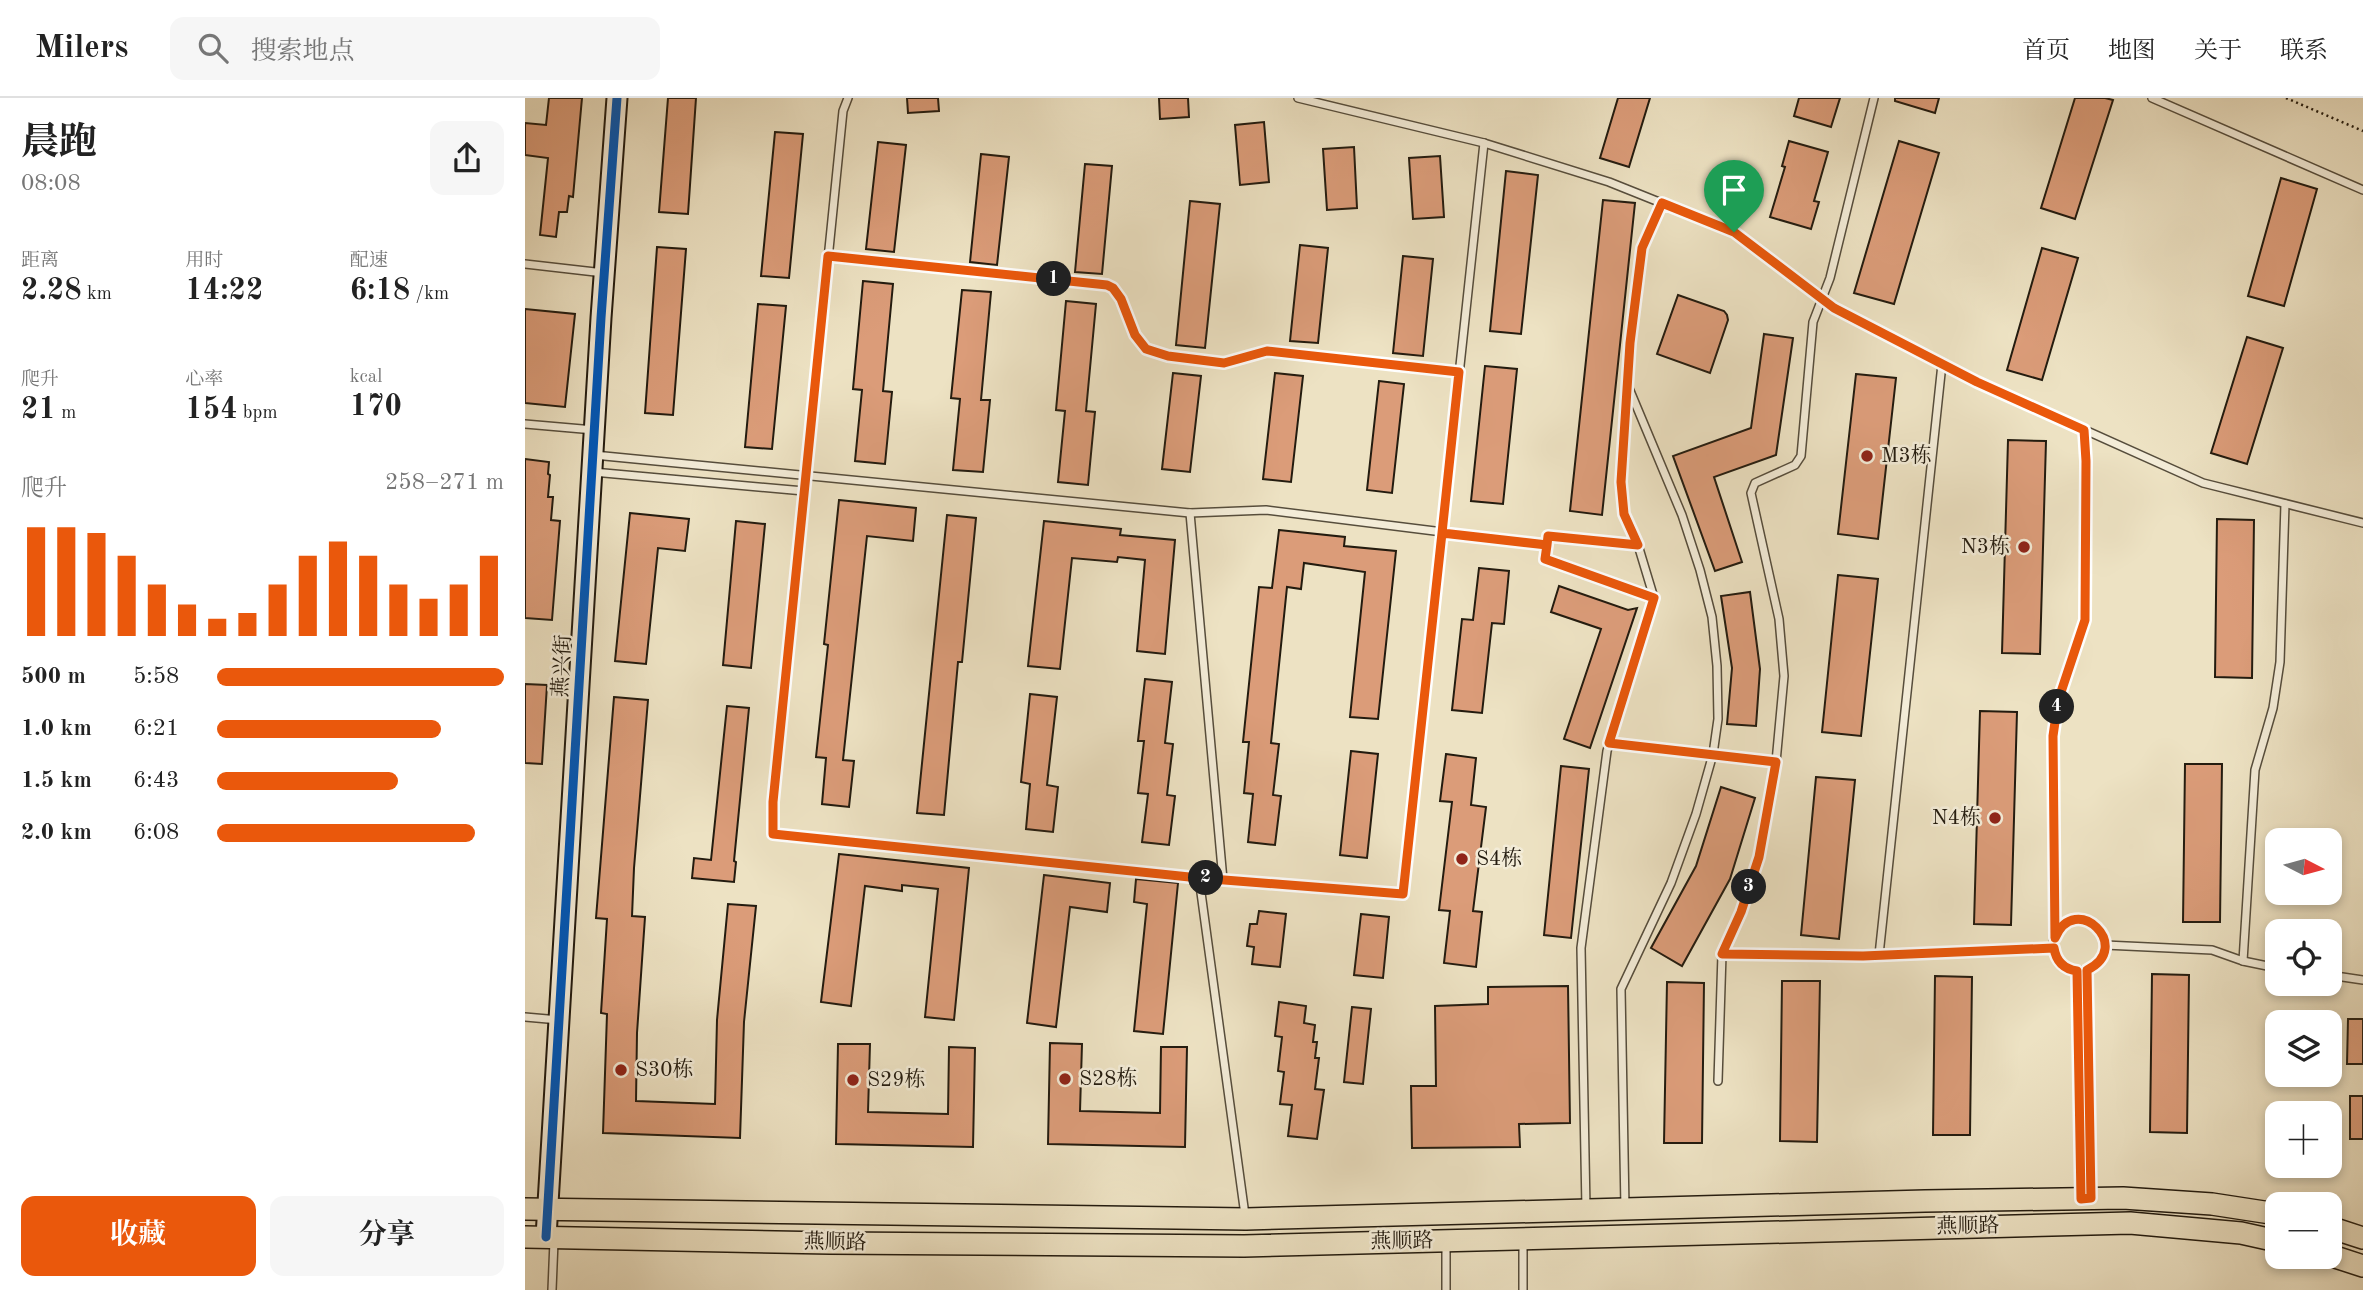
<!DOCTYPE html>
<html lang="zh">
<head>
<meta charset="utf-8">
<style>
  :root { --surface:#fff; --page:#f6f6f6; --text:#222; --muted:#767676; --line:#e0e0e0; --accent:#ea580c }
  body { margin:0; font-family:"Old Standard TT","Noto Serif SC",serif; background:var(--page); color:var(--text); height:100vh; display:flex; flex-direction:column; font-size:26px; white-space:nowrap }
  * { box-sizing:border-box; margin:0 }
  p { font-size:23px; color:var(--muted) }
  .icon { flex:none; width:38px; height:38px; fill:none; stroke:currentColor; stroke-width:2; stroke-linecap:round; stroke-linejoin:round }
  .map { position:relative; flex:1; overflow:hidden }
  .side { display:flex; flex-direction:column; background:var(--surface); width:525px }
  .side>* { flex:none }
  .needle { width:46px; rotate:96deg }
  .controls { position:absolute; left:1740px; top:730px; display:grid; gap:14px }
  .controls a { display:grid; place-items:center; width:77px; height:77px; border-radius:14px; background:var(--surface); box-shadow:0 4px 10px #0003; font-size:35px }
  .pin { position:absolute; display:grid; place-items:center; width:60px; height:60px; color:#fff; margin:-72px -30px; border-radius:50% 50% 50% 0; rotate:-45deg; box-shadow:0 0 7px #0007 }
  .pin .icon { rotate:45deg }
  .km { position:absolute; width:35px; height:35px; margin:-18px; border-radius:50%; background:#222; color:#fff; font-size:19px; line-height:35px; text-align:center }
  .round { display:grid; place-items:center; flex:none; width:74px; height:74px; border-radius:14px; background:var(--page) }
  .overview { display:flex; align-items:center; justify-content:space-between; height:119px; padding:0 21px }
  h1 { font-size:38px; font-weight:700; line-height:52px }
  .figures { display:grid; grid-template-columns:repeat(3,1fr); gap:10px; height:119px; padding:7px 21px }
  .figures div { display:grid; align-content:center }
  .figures b { font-size:30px; font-weight:700 }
  .figures small { font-size:19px; font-weight:400 }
  .figures p { font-size:19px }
  .chart { height:196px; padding:14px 21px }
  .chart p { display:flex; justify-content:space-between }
  .chart svg { width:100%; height:126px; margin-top:7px; stroke:var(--accent); stroke-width:6 }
  .primary-button { display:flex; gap:14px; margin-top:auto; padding:14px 21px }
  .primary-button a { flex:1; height:80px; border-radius:14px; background:var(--accent); color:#fff; font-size:28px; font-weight:700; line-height:80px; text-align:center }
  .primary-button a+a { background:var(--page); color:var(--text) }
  ul { padding:0 21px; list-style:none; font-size:23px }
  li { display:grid; grid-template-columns:112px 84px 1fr; align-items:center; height:52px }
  li i { height:18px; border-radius:9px; background:var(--accent) }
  header { display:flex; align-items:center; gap:42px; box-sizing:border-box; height:98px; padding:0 35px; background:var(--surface); border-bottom:2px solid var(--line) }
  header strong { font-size:33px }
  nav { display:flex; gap:38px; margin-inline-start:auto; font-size:24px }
  .search { width:490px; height:63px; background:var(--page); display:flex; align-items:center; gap:18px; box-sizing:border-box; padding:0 24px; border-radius:14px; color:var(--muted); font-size:26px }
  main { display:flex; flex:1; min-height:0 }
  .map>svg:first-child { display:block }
  .building { fill:#db9c79; stroke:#231b0f; stroke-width:2 }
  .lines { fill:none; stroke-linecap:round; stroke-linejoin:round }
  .lane-casing { stroke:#564d3c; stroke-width:10 }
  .secondary-casing { stroke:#231b0f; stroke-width:23 }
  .primary-casing { stroke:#231b0f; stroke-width:24 }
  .path { stroke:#231b0f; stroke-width:2.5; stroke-dasharray:2 3.5; stroke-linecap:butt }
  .lane { stroke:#f3ecd8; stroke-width:7 }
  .secondary { stroke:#f3ecd8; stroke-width:19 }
  .primary { stroke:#ede2c3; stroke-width:21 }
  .cycleway-casing { stroke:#f3ecd8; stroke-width:13 }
  .cycleway { stroke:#0057b8; stroke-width:9 }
  .route-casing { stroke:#fff; stroke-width:14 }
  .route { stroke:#ea580c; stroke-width:9 }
  .poi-dot { fill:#8f2418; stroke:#f3ecd8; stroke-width:2.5 }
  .labels { text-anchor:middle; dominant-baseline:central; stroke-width:5; stroke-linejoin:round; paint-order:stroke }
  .poi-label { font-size:21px; fill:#231b0f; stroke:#f3ecd8; text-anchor:start }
  .street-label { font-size:21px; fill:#231b0f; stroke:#f3ecd8 }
</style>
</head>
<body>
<header>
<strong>Milers</strong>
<div class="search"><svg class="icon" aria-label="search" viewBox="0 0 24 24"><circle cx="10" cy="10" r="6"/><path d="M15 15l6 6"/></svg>搜索地点</div>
<nav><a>首页</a><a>地图</a><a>关于</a><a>联系</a></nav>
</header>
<main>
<section class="side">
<div class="overview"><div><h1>晨跑</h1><p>08:08</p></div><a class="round"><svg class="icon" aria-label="share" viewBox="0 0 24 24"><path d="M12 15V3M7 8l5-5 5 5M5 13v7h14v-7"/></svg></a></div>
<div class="figures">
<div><p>距离</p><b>2.28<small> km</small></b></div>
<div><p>用时</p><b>14:22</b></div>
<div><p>配速</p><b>6:18<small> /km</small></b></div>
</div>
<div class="figures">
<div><p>爬升</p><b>21<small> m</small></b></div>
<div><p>心率</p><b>154<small> bpm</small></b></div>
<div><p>kcal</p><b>170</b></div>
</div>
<div class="chart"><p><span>爬升</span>258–271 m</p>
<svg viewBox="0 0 160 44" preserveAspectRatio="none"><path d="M5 44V6M15 44V6M25 44V8M35 44V16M45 44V26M55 44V33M65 44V38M75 44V36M85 44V26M95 44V16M105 44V11M115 44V16M125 44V26M135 44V31M145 44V26M155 44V16"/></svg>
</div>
<ul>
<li><b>500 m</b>5:58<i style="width:100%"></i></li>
<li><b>1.0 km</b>6:21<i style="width:78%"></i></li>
<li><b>1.5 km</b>6:43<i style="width:63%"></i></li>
<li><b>2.0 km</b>6:08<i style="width:90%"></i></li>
</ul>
<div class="primary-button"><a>收藏</a><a>分享</a></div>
</section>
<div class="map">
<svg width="1838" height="1192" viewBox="0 0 1838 1192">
  <rect width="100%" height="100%" fill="#ede2c3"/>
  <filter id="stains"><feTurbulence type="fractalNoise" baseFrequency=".00286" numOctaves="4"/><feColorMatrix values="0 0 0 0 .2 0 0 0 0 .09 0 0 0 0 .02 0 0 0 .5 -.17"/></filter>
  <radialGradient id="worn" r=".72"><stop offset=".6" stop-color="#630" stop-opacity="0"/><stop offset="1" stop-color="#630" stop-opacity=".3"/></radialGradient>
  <!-- building -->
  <g class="building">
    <path d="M24,0h33l-9,99 -4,-1 -2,16h-8l-3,25 -16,-2 8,-77 -23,-3v-32l21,2z"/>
    <path d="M143,0h28l-8,116 -29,-2z"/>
    <path d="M382,0h31l1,13 -31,2z"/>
    <path d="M634,0h29l1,19 -29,2z"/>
    <path d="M1093,0h32l-21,69 -29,-9z"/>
    <path d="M1274,0h41l-9,29 -37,-11z"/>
    <path d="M1370,0h44l-4,15 -40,-12z"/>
    <path d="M1550,0h30l8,2 -38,119 -34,-11z"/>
    <path d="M739,24l5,60 -29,3 -5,-60z"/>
    <path d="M250,34l28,2 -14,144 -28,-2z"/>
    <path d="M1264,43l39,11 -14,49 5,1 -8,27 -41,-12 15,-50 -3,-1z"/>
    <path d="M1374,43l40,12 -45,151 -40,-11z"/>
    <path d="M353,44l28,3 -12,107 -28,-3z"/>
    <path d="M829,49l3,61 -30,2 -4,-61z"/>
    <path d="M456,56l28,3 -12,108 -27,-3z"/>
    <path d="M915,58l4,61 -31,2 -4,-61z"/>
    <path d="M560,66l27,2 -10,108 -27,-2z"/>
    <path d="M981,73l32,4 -17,159 -31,-3z"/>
    <path d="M1756,80l36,11 -33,117 -36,-10z"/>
    <path d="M1078,102l32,3 -33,312 -32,-4z"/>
    <path d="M665,103l30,3 -15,144 -29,-3z"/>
    <path d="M775,147l28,3 -10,95 -28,-2z"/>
    <path d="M132,149l29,2 -13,166 -28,-2z"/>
    <path d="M1517,150l36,10 -36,122 -35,-10z"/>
    <path d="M878,158l30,3 -10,97 -30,-3z"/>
    <path d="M338,183l30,3 -10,107 9,1 -7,72 -30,-3 7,-71 -9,-1z"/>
    <path d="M437,192l29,2 -10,108h9l-7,72 -30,-2 7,-71 -9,-1z"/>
    <path d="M1153,197l46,16 3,4 1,5 -18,53 -53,-19z"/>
    <path d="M541,203l30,3 -10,107 9,1 -7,73 -30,-3 7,-71 -9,-1z"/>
    <path d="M233,206l28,2 -14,143 -27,-2z"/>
    <path d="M0,211l50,5 -10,93 -40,-4z"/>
    <path d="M1239,236l29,4 -17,117 -62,22 28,85 -27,9 -42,-115 78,-28z"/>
    <path d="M1722,239l36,11 -36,116 -36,-11z"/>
    <path d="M960,268l32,3 -14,135 -32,-3z"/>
    <path d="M648,275l28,3 -11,96 -28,-3z"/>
    <path d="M750,275l28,3 -12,106 -28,-3z"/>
    <path d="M1331,276l40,4 -18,161 -40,-5z"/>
    <path d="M854,283l25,3 -12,109 -25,-3z"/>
    <path d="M1483,342l38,1 -6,213 -38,-1z"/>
    <path d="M0,361l24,3 -1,12 2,1 -2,22h5l-2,23 9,1 -8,99 -27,-2z"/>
    <path d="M314,402l77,8 -3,33 -46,-5 -24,224 11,1 -5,46 -27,-3 4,-46 -10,-1 12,-112 -4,-1z"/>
    <path d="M105,415l59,6 -4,32 -27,-3 -12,116 -31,-3z"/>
    <path d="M422,417l29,3 -14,144h-4l-14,153 -27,-2z"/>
    <path d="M1692,421l37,1 -2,158 -37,-1z"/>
    <path d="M211,423l29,3 -14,144 -28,-3z"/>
    <path d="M519,423l77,8 -1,6 55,5 -10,114 -28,-3 8,-91 -27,-3 -1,5 -45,-4 -12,111 -32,-3z"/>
    <path d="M754,432l66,7 -1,9 52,5 -18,168 -28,-2 15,-145 -61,-9 -3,26 -14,-2 -16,156 8,1 -6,51 8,1 -6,49 -27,-3 5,-48 -9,-1 5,-51h-6l16,-155 13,1z"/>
    <path d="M954,470l30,3 -5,53 -12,-1 -10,90 -30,-3 10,-91 11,1z"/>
    <path d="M1313,477l40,4 -17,157 -39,-4z"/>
    <path d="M1034,488l69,24 9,-2 -47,140 -26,-9 37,-110 -50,-17z"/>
    <path d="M1225,494l10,77 -4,57 -29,-2 5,-56 -11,-72z"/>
    <path d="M620,581l27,3 -7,61 8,1 -6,51 8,1 -6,49 -27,-3 6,-48 -10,-1 6,-52h-6z"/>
    <path d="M0,586l22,1 -5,79 -17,-1z"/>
    <path d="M505,596l27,3 -10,88 11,2 -5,45 -27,-3 4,-45 -9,-2z"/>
    <path d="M89,599l34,3 -14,168 -2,48 13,1 -8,116 -1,68 79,3 2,-84 11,-116 28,2 -12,116 -4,116 -137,-5 4,-119 -6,-1 6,-94 -11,-1z"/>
    <path d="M202,608l22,2 -15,153 2,1 -2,20 -42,-4 2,-20 17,2z"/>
    <path d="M1455,613l37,1 -6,213 -37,-1z"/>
    <path d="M826,653l27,3 -11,104 -27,-3z"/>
    <path d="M921,656l30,4 -5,47 15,2 -13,104 9,1 -6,55 -32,-4 6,-52 -11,-1 13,-108 -12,-1z"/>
    <path d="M1660,666h37l-2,158h-37z"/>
    <path d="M1036,668l28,3 -18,169 -27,-3z"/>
    <path d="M1291,679l39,3 -16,159 -38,-4z"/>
    <path d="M1196,689l34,11 -25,81 -48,87 -31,-18 45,-82z"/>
    <path d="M314,756l130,14 -15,152 -29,-3 13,-128 -36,-4v6l-37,-5 -14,120 -30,-4z"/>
    <path d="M519,777l66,8 -3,29 -37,-5 -14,120 -29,-4z"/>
    <path d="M611,781l42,4 -15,151 -29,-3 13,-127 -13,-2z"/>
    <path d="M734,813l27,3 -6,53 -28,-3 2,-17 -7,-1 3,-22h7z"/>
    <path d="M836,816l28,3 -6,61 -29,-3z"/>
    <path d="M1627,876l37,1 -2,158 -37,-1z"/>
    <path d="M1410,878l37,1 -2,158h-37z"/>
    <path d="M1257,883h38l-3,161 -37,-1z"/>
    <path d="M1142,884l37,1 -2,160h-38z"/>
    <path d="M1043,888l2,137 -51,1 1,23 -108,1 -1,-62h25l-1,-80 53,-2v-17z"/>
    <path d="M754,904l27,4 -2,17 11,2 -2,17h4l-2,16h4l-4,31 9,1 -7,49 -29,-3 4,-31 -12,-1 4,-32 -6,-1 4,-34 -7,-1z"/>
    <path d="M827,909l19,2 -8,75 -19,-2z"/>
    <path d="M1823,921h15v45h-16z"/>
    <path d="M525,945l32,1 -2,67 80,2 1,-66h26l-2,100 -137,-3z"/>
    <path d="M313,946h32l-2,68 80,2 1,-67 26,1 -2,99 -137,-3z"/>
    <rect x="1825" y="998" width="13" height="43"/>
  </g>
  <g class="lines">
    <defs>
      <g id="lane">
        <path d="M323,0l-5,13 -70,691v32l426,44 204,16 81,-751"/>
        <path d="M773,0l186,45 125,39 125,50 100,76 144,74 225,101 160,40"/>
        <path d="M1627,0l211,92"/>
        <path d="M303,158l279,29 6,3 8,11 14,37 11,13 22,8 56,6 43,-12 193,21"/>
        <path d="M0,166l79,9"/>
        <path d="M0,326l69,6"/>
        <path d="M69,357l596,58 76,-3 281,35"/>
        <path d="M68,374l211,19"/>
        <path d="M665,415l33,367"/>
        <path d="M1113,447l-90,-9 -3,23 109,39"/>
        <path d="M1084,645l167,19"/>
        <path d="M674,780l46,337"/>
        <circle cx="1554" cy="847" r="26"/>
        <path d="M1530,840l-2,-203 5,-34 27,-81 1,-159 -2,-31"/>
        <path d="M1580,847l107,5 31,11 34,7"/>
        <path d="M1197,856l141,2 191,-8"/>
        <path d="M1354,857l63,-591"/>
        <path d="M1718,863l12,-191 18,-62 7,-46 5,-158"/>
        <path d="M1562,872l4,227"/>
        <path d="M1552,873l4,227"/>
        <path d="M1804,877l34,5"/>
        <path d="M0,919l34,3"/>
        <path d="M1193,983l4,-127 19,-42 18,-55 17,-95 8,-86 -5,-57 -28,-126 4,-10 40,-18 6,-9 12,-134 17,-44 44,-180"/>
        <path d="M1061,1110l-5,-260 26,-197 47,-153 -16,-53 -14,-31 -3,-32 9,-139 12,-95 20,-45"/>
        <path d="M1100,1110l-4,-219 50,-106 25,-69 17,-60 5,-35 -1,-53 -5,-49 -12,-47 -18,-55 -54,-129"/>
        <path d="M27,1192l2,-49"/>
        <path d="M921,1192v-48"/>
        <path d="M998,1192v-50"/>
      </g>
      <path id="secondary" d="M21,1139l55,-919 16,-220"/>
      <g id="primary">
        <path d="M0,1111l721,10 679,-18 198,-3 89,6 65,10"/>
        <path d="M1804,1129l34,11"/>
        <path d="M0,1139l305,6 414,3 886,-23 111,10 36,8"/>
        <path d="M1804,1157l34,11"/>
      </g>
    </defs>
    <!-- lane casing -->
    <use href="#lane" class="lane-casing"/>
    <!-- secondary casing -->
    <use href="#secondary" class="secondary-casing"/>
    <!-- primary casing -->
    <use href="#primary" class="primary-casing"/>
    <!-- path -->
    <path class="path" d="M1761,0l77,33"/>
    <!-- lane -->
    <use href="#lane" class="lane"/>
    <!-- secondary -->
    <use href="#secondary" class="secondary"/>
    <!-- primary -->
    <use href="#primary" class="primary"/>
    <defs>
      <path id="cycleway" d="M21,1139l55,-919 16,-220"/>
    </defs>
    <!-- cycleway casing -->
    <use href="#cycleway" class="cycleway-casing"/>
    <!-- cycleway -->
    <use href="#cycleway" class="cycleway"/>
  </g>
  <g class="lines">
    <defs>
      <path id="route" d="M1209,134l-72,-29 -20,45 -12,95 -9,139 3,32 14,31 -90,-9 -1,9 -105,-12 17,-161 -192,-21 -43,12 -56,-7 -22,-7 -11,-14 -14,-36 -8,-11 -6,-3 -279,-29 -55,546v32l426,44 204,16 39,-361 105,12 -2,14 109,39 -45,145 167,19 -17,95 -18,55 -19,42 141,2 191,-8c2,13 10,21 23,23l4,228 10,-1 -4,-228c48,-23 -12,-80 -32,-32l-2,-202 5,-35 27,-81 1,-159 -2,-31 -107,-48 -143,-74 -100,-76"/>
    </defs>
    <!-- route casing -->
    <use href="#route" class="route-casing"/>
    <!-- route -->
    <use href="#route" class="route"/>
  </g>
  <!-- markers -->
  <g class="poi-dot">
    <circle cx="1342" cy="358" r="7"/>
    <circle cx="1499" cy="449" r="7"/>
    <circle cx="1470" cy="720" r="7"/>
    <circle cx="937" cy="761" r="7"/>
    <circle cx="96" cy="972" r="7"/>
    <circle cx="540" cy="981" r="7"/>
    <circle cx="328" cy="982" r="7"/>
  </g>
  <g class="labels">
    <!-- poi labels -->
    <g class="poi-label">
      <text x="1356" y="358">M3栋</text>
      <text x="1485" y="449" text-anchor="end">N3栋</text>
      <text x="1456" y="720" text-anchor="end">N4栋</text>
      <text x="951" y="761">S4栋</text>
      <text x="110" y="972">S30栋</text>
      <text x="554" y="981">S28栋</text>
      <text x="342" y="982">S29栋</text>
    </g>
    <!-- street labels -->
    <g class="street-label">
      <text transform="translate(38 568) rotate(-87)">燕兴街</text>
      <text transform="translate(1443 1129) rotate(-1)">燕顺路</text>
      <text transform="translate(877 1144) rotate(-1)">燕顺路</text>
      <text transform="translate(310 1145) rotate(1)">燕顺路</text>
    </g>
  </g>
  <rect width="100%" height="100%" filter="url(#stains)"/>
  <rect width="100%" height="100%" fill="url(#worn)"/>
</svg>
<div class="controls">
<a><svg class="needle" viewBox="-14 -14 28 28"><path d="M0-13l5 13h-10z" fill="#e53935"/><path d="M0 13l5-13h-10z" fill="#767676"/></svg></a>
<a><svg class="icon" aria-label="locate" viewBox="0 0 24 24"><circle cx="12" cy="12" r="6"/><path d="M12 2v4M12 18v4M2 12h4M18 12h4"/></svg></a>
<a><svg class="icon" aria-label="layers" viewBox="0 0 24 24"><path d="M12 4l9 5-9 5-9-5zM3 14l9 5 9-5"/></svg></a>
<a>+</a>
<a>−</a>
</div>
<div class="pin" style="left:1209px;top:134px;background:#1e9e55"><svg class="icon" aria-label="arrive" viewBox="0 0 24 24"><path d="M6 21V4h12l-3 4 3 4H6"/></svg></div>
<b class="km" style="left:529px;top:181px">1</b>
<b class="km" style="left:681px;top:780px">2</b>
<b class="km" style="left:1224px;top:789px">3</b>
<b class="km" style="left:1532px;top:609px">4</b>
</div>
</main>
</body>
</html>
